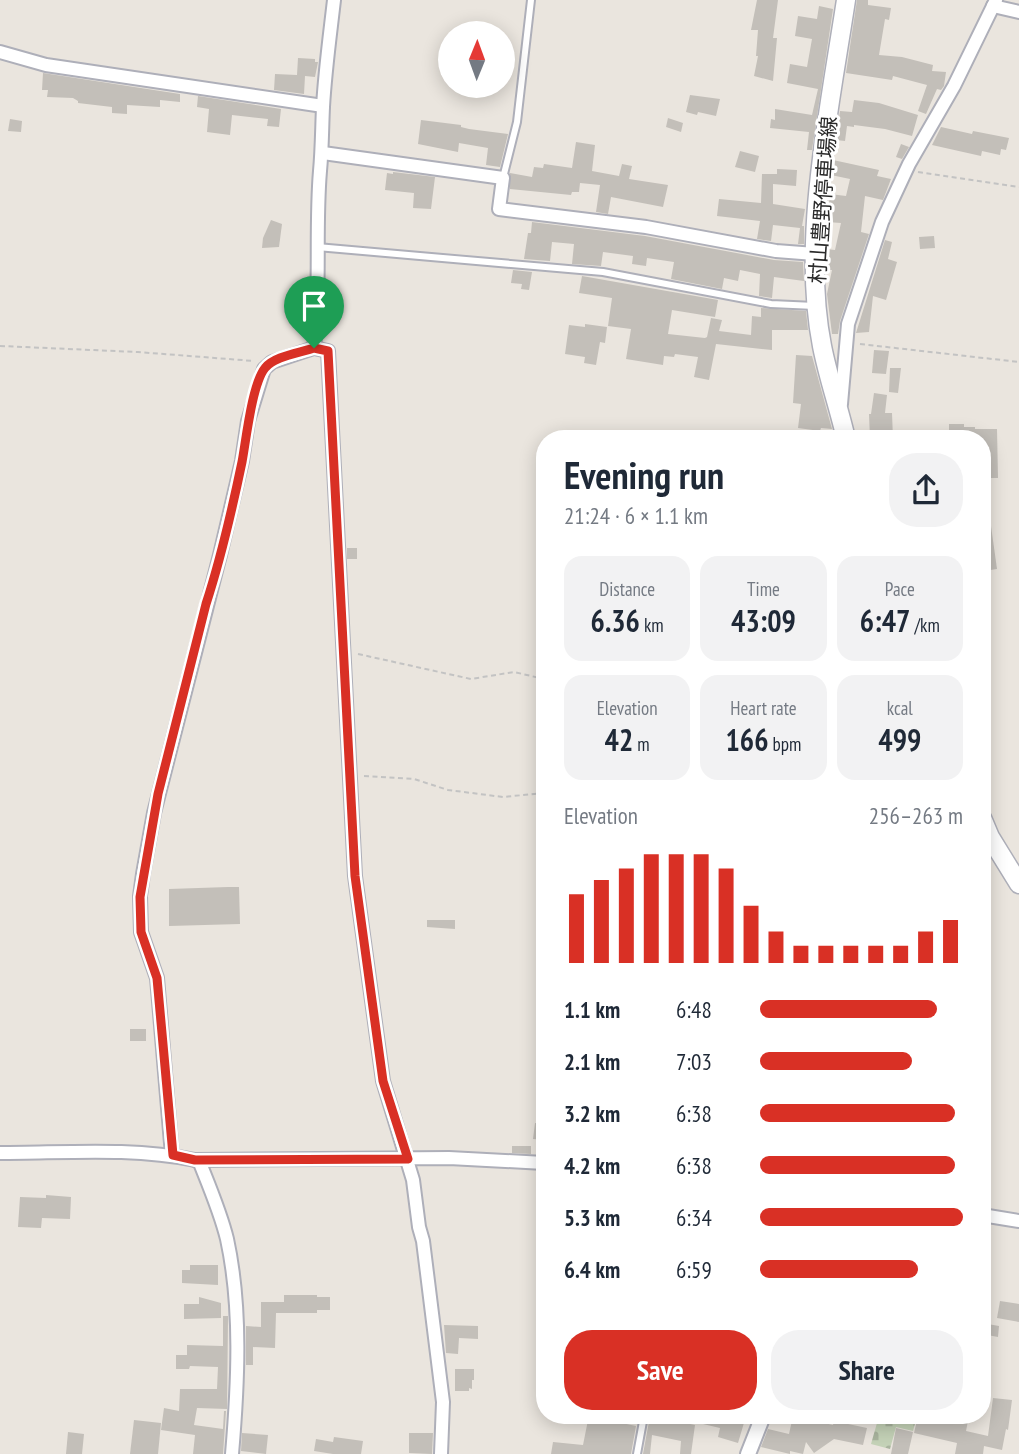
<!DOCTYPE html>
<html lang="en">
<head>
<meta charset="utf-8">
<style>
  :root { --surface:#fff; --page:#f2f2f3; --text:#1f2937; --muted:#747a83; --accent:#d93025 }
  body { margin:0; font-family:"PT Sans Narrow","Noto Sans JP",sans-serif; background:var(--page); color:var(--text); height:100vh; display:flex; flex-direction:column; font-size:26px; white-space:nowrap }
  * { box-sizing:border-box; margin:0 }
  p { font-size:23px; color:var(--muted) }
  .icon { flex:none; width:38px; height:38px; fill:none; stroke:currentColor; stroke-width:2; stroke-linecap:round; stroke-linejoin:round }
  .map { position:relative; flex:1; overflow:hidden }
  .side { position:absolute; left:536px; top:430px; width:455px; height:994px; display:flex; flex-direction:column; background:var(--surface); border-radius:28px; box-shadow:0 4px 18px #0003 }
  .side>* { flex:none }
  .needle { width:46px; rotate:1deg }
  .tools { position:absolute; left:438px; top:21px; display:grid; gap:14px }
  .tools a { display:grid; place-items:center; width:77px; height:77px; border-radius:50%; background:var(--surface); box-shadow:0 4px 18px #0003; font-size:35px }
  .pin { position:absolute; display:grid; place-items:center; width:60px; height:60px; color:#fff; margin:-72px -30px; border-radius:50% 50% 50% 0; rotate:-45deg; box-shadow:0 0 7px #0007 }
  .pin .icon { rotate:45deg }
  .round { display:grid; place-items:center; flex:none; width:74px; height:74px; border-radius:28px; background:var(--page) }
  .headline { display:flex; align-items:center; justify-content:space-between; height:119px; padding:0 28px }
  h1 { font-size:38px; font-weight:600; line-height:52px }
  .figures { display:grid; grid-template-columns:repeat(3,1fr); gap:10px; height:119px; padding:7px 28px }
  .figures div { display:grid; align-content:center; border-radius:18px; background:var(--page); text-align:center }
  .figures b { font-size:30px; font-weight:600 }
  .figures small { font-size:19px; font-weight:400 }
  .figures p { font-size:19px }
  .chart { height:196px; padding:14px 28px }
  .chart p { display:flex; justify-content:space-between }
  .chart svg { width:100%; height:126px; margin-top:7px; stroke:var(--accent); stroke-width:6 }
  .button { display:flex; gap:14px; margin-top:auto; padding:14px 28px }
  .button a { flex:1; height:80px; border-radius:28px; background:var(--accent); color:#fff; font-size:28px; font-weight:600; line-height:80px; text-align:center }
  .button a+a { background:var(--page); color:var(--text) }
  ul { padding:0 28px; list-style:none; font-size:23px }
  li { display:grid; grid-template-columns:112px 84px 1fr; align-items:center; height:52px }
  li i { height:18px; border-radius:9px; background:var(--accent) }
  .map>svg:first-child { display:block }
  .cemetery { fill:url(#cemetery-stones) }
  .building { fill:#c3bfb9 }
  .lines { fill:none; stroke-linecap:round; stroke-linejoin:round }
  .service-casing { stroke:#aeafb9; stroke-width:10 }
  .minor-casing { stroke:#aeafb9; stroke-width:16 }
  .tertiary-casing { stroke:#aeafb9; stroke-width:18 }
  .secondary-casing { stroke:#aeafb9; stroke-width:21 }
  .path { stroke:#c3c3c3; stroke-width:2; stroke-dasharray:5 3.5; stroke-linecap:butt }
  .service { stroke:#fff; stroke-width:6 }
  .minor { stroke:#fff; stroke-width:12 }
  .tertiary { stroke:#fff; stroke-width:14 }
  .secondary { stroke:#fff; stroke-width:18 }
  .route-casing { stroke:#fff; stroke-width:14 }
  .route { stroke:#d93025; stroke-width:9 }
  .labels { text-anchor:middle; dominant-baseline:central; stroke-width:6; stroke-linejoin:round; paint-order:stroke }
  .street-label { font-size:21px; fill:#2a2a2a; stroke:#fff }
</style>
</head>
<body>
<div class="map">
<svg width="1019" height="1454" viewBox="0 0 1019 1454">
  <defs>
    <pattern id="cemetery-stones" width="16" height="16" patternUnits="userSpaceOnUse" patternTransform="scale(1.75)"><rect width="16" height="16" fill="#c4d2b7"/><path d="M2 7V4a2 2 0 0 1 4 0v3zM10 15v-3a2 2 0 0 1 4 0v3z" fill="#a9b49e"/></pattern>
  </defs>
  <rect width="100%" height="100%" fill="#eae5de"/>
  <!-- cemetery -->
  <path class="cemetery" d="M879,1416h38l-4,15 -17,-4 -6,22 -19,-5z"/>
  <!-- building -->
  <g class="building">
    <path d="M757,0h21l-5,38h4l-4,43 -19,-5 4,-20h-2l2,-26h-7z"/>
    <path d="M857,0h11v5l23,3 -2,12 -4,-1 -6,36 23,2 31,8 -1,6 14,1 -2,14 -3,4 -4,-1 -11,25 -8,-3 9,-26 -34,-9 -1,4 -46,-7z"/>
    <path d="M819,6l14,3 -21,141h-5l2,-18 -39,-4 1,-9 4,1v-11l37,6 6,-26 -31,-6 3,-19 17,3 5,-28 -17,-3 3,-20 19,3z"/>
    <path d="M298,58l17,1v3h3l-3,15 -10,-1 -1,18 -30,-4 1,-16 22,1z"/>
    <path d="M43,73l137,21v8l-20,-2v7l-33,-2v9l-15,-1v-6l-34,-4v-2l-5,-3 -26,-1 1,-7h-6z"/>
    <path d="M690,95l30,4 -4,17 -18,-4 -1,3 -11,-3z"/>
    <path d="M198,96l83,13 -2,18 -12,-1 1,-7 -36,-4 -2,20 -23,-3 2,-23 -12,-2z"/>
    <path d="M854,100l25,3 39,12 -6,21 -27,-7 -31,-4v2l-7,-1 -2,15 -9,-1 4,-29 12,1z"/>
    <path d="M668,118l15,5 -2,9 -15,-5z"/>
    <path d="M10,119l12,2 -1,11 -13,-1z"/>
    <path d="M421,120l40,5v2l8,2 39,5 -8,33 -14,-2 2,-17 -29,-5 -1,9 -40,-8z"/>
    <path d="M941,127l31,7 1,-3 36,7 -3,12 -5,-1 -1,6 -18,-4 -1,5 -49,-11z"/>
    <path d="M576,142l19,3 -3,26 27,5 3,-12 10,2 -3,13 39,6 -5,22 -52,-10 -3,17 -12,-2 4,-27 -20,-2 -1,9h-7l-1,3 -61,-6v-16l22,4 2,-10 9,1 1,-4 28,4z"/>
    <path d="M901,144l8,3 -7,12 -6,-2z"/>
    <path d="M740,151l19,5 -4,16 -20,-5z"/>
    <path d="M833,160l46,10 -2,6 14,3 -8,21 -18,-4 -4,36 8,2 -29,87 -2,13h-6l-5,-40 5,-24h-6v-21l9,1 6,-27 -14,-1 3,-28 16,2 4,-17 -19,-4z"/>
    <path d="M777,169l20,1 -1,16 -23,-2v20l32,5 -3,17h2v18h-6l2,-16 -27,-3 -2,16 -14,-2 3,-18 -43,-5 2,-17 42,4 1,-29h15z"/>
    <path d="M393,172l42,5 -4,32 -18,-1 1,-15 -29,-3 2,-17 6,1z"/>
    <path d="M271,220l11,4 -3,23 -17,1 1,-10z"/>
    <path d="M532,222l113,14 129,24 29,2 1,19 -30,-4 -2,21 -13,-2 1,-22 -20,-4 -2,11 -14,-3 -2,11 -51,-10 3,-17 -27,-4 -1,8 -14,-2 1,-8 -30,-4 -2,14 -29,-2 2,-20 -22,-2 -2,19 -26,-2 4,-26h3z"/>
    <path d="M934,236l1,12 -15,1 -1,-12z"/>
    <path d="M885,240l7,2 -4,17 9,3 -11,38 -13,-4 -4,36 -13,1z"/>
    <path d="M513,270l19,2 -3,18 -8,-1 1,-5 -11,-1z"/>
    <path d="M582,276l136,24 -3,17 -43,-7 -4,24 37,4 2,-1 4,-19 11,2 -3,11 32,4 1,-19 9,1v-9l45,3 2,19h-36v20l-56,-6 -7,36 -15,-3 4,-20 -23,-3 -1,3 -10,-1 -1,9 -37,-6 5,-30 -23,-3 4,-28 -33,-5z"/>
    <path d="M585,324l22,3 -2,16 -5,-1 -4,23 -12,-2 1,-6 -20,-3 4,-29 16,2z"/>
    <path d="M874,350l15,1 -3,23 -14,-1z"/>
    <path d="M796,355l16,1 20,73 -11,-1 -1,3 -22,-3 3,-24 -8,-1z"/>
    <path d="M890,368h11l-3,25 -9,-1z"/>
    <path d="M874,393l13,2 -2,18h7l1,26h-23l-1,-25h2z"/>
    <path d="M949,424h15v3h11v2h22l1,49h-16v-39h-33z"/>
    <path d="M991,526l6,43 -13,2 -2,-44z"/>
    <rect x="347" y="548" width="10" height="11"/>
    <path d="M228,887h11l1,37 -71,2v-37z"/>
    <path d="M427,920h28v9l-28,-2z"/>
    <rect x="130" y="1029" width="16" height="12"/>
    <path d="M535,1123l9,1v16l-11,-1z"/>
    <path d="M512,1146h19v8l-19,-1z"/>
    <path d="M46,1195l25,2 -1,22 -28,-1 -1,10 -23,-1 2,-30 26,1z"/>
    <path d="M190,1265h28v20l-36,-2v-13h8z"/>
    <path d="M284,1295h33v2h13v13h-13v3h-41l-1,35 -22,-1v18h-7v-39l15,1v-25h23z"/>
    <path d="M199,1297l22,6v15l-37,1v-15h15z"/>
    <path d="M1000,1301l19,3v18l-22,-4z"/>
    <path d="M223,1316h5v3l-1,90 -30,-1 -3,17 29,4 1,-18h2l-3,43h-30l2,-19 -34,-5 3,-22 15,3 1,-22h37l1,-22 -28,-1 -1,3h-13v-14h11v-10l36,1z"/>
    <path d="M982,1323l17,3 -1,11 -16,-3z"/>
    <path d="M444,1325l34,1v13l-19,-1 -1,16 -12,-1z"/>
    <path d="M455,1369h19v11h-2v9l-3,-1v3h-14z"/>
    <path d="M993,1398l19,2 -4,30 -2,-1 -4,21 -18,-4 -1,8h-28l2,-11 -43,-10 4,-17h51l-3,15 22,5z"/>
    <path d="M650,1416l45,9 -4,29h-11l1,-13 -29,-6 -2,19h-7z"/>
    <path d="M687,1416h59l-8,27 -20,-6 2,-9 -34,-8z"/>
    <path d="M793,1416l40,9 1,-4 33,7 -4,17 -29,-6 -20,14 -8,-11 -3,12 -13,-3v3l-29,-7 7,-18 21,5z"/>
    <path d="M603,1419l33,7 -5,28h-80l2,-12 30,3 5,-25 14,3z"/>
    <path d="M134,1420l27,3 -3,31h-28z"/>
    <path d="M896,1428l17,4 -5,22h-17z"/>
    <path d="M68,1432l16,2 -2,20h-16z"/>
    <path d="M242,1433l26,2 -2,19 -25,-3z"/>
    <path d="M409,1433h24l-1,21 -23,-1z"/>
    <path d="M334,1437l29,4 -2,13h-28l-19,-3 2,-12 17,3z"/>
  </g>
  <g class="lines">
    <defs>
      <g id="service">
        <path d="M503,178l14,-56 14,-122"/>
        <path d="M317,247l286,25 168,32 44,2"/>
        <path d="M637,1454l7,-38"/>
      </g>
      <g id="minor">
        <path d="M993,6l26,6"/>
        <path d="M0,52l46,13 277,41"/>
        <path d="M323,153l180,25 -4,31 147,18 130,24 39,3"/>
        <path d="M314,348c7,-58 1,-118 6,-177 2,-21 2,-42 3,-64 2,-36 7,-72 11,-107"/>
        <path d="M841,404l7,-80 34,-102 27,-58 45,-78 42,-86"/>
        <path d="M0,1153c65,0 131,-6 195,7l254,-2 95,5"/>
        <path d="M172,1155l-15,-177 -16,-46 -1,-36 3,-22 11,-61 66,-258 22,-94 6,-40 16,-52 8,-7 42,-14 14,3 27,525 28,205 30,99 6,47 4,14 20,161 -2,52"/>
        <path d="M195,1160l5,3c10,25 21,51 27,76 15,69 11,145 5,215"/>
        <path d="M982,1215l37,6"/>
      </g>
      <path id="tertiary" d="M748,1454l15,-38"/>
      <g id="secondary">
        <path d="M846,439c-7,-31 -18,-62 -24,-93 -21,-106 8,-240 24,-346"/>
        <path d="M982,818l8,19 29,47"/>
      </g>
    </defs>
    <!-- service casing -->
    <use href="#service" class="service-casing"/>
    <!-- minor casing -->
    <use href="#minor" class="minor-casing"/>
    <!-- tertiary casing -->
    <use href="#tertiary" class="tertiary-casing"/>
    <!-- secondary casing -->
    <use href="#secondary" class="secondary-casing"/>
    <!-- path -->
    <g class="path">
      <path d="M918,172l101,15"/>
      <path d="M860,344l159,18"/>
      <path d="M0,346l138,6 116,9"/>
      <path d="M358,654l113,25 43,-7 30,7"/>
      <path d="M364,776l50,3 34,11 55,7 41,-4"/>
    </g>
    <!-- service -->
    <use href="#service" class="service"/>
    <!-- minor -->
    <use href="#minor" class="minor"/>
    <!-- tertiary -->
    <use href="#tertiary" class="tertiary"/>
    <!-- secondary -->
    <use href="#secondary" class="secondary"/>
  </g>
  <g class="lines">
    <defs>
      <path id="route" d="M314,348l14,3 27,525 28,205 25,78 -213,1 -22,-5 -16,-177 -16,-46 -1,-35 18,-103 48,-190c15,-46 26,-94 36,-142 4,-21 10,-78 23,-94 9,-12 35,-15 49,-20z"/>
    </defs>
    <!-- route casing -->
    <use href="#route" class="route-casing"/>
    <!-- route -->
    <use href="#route" class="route"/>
  </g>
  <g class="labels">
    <!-- street labels -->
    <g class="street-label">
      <text transform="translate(823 200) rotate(-86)">村山豊野停車場線</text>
    </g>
  </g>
</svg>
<div class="tools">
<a><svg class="needle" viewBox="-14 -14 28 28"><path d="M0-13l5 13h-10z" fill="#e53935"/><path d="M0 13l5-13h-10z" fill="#747a83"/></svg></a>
</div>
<div class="pin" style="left:314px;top:348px;background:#1e9e55"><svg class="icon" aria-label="arrive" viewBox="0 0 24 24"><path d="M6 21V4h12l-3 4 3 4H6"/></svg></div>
<section class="side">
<div class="headline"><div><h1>Evening run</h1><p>21:24 · 6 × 1.1 km</p></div><a class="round"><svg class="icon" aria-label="share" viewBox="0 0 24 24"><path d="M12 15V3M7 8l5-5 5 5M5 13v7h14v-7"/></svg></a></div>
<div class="figures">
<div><p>Distance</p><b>6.36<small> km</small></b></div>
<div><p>Time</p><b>43:09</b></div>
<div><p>Pace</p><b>6:47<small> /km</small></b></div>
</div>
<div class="figures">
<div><p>Elevation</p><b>42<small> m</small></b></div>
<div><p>Heart rate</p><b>166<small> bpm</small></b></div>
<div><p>kcal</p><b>499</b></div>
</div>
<div class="chart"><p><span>Elevation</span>256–263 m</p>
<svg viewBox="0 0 160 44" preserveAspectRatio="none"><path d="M5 44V20M15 44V15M25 44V11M35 44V6M45 44V6M55 44V6M65 44V11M75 44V24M85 44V33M95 44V38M105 44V38M115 44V38M125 44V38M135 44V38M145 44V33M155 44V29"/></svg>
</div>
<ul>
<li><b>1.1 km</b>6:48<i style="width:87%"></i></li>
<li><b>2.1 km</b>7:03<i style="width:75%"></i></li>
<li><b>3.2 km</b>6:38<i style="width:96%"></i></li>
<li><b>4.2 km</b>6:38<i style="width:96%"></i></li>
<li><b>5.3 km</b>6:34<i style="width:100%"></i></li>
<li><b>6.4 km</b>6:59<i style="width:78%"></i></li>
</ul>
<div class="button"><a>Save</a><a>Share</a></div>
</section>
</div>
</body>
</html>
